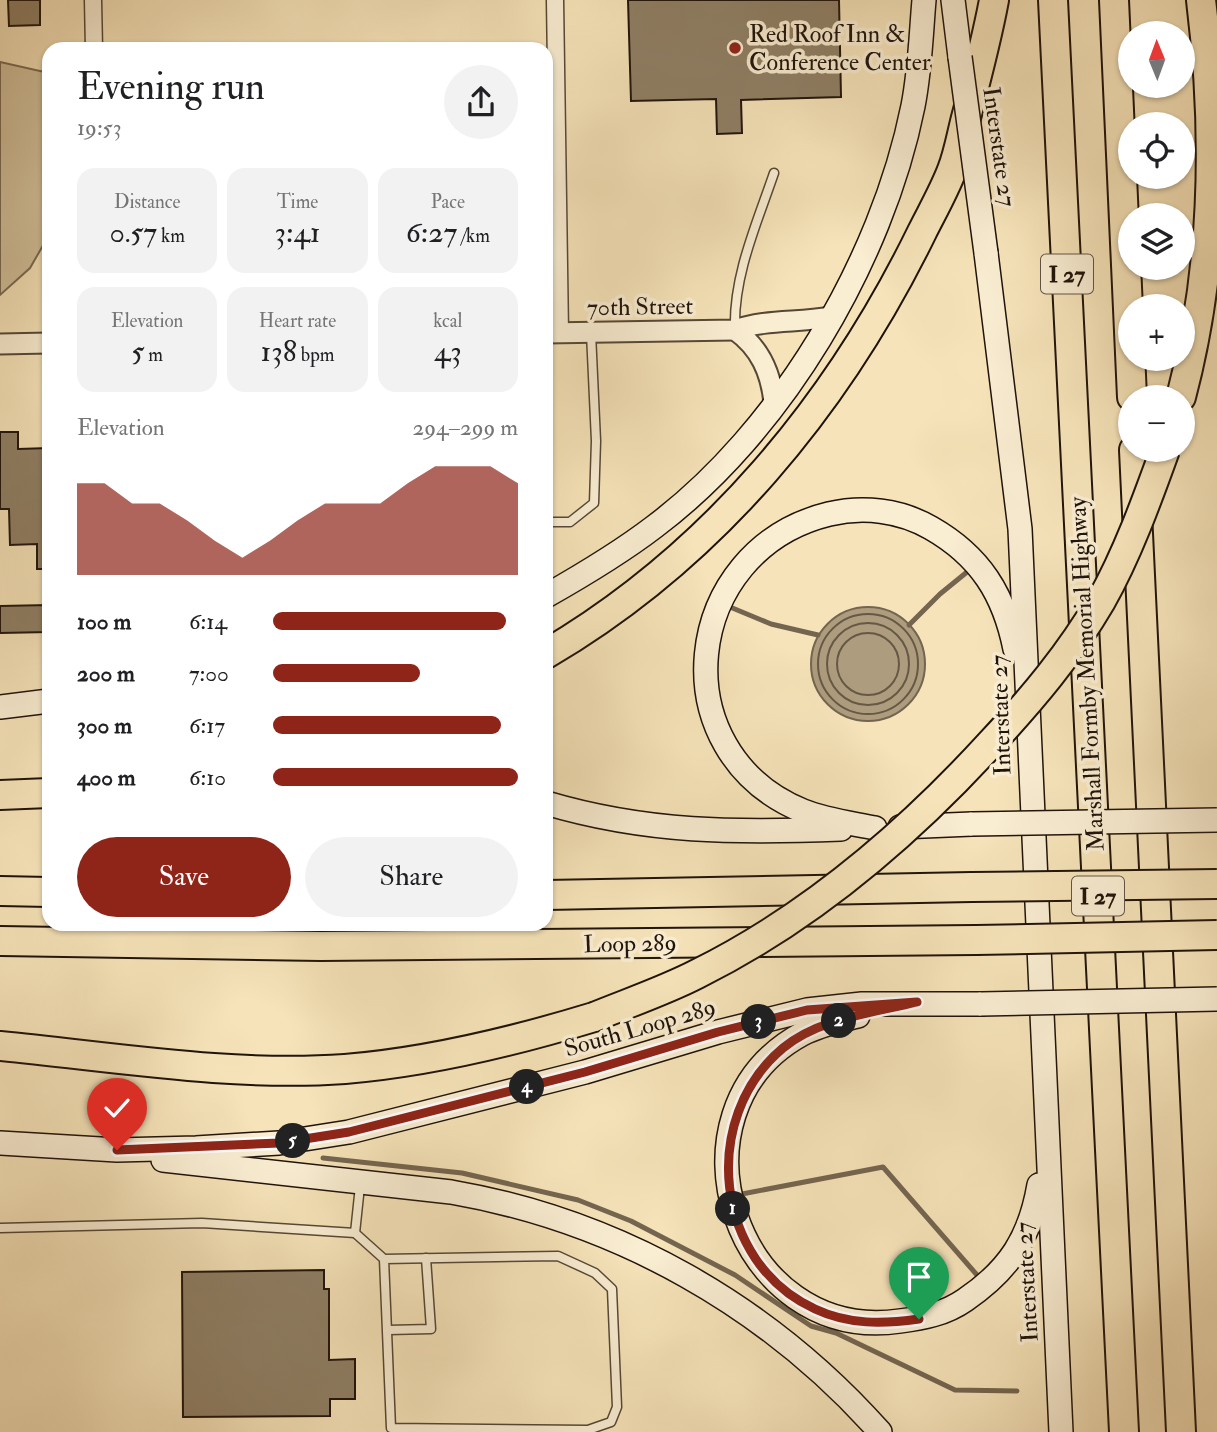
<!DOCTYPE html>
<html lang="en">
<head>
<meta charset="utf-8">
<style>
  :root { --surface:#fff; --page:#f2f2f2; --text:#202124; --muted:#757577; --accent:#8f2418 }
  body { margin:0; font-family:"IM FELL Double Pica",serif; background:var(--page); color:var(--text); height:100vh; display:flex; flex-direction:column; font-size:26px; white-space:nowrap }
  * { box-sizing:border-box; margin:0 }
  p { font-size:23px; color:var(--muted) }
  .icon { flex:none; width:38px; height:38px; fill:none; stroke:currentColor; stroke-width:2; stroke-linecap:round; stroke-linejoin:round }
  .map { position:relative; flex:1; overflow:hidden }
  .sheet { position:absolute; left:42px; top:42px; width:511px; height:889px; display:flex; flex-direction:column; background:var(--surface); border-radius:21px; box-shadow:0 2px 5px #0004 }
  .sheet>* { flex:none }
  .needle { width:46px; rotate:359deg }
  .fabs { position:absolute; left:1118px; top:21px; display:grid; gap:14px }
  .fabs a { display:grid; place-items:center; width:77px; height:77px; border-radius:50%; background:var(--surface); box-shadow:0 2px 5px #0004; font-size:35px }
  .pin { position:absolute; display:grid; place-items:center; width:60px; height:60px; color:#fff; margin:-72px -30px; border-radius:50% 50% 50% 0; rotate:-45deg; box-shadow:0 0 7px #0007 }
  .pin .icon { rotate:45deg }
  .km { position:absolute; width:35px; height:35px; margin:-18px; border-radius:50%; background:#222; color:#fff; font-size:19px; line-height:35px; text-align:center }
  .round { display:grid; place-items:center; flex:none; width:74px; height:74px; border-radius:37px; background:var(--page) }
  .overview { display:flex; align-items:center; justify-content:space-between; height:119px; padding:0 35px }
  h1 { font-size:38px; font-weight:600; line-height:52px }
  .stats { display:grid; grid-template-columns:repeat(3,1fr); gap:10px; height:119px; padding:7px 35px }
  .stats div { display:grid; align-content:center; border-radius:18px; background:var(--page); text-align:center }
  .stats b { font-size:30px; font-weight:600 }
  .stats small { font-size:19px; font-weight:400 }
  .stats p { font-size:19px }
  .chart { height:196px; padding:14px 35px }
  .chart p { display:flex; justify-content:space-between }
  .chart svg { width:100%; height:126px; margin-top:7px; fill:var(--accent); opacity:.7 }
  .button { display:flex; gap:14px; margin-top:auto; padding:14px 35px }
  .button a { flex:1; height:80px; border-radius:42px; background:var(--accent); color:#fff; font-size:28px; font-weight:600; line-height:80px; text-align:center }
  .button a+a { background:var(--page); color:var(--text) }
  ul { padding:0 35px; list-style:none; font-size:23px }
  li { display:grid; grid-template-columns:112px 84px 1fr; align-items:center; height:52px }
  li i { height:18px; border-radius:9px; background:var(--accent) }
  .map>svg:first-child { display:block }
  .green { fill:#d1c09b; stroke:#786a53; stroke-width:2 }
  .water { fill:#ad9c7e; stroke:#746550; stroke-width:2 }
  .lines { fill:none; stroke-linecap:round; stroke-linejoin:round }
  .shore { stroke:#665844; stroke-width:2 }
  .stream { stroke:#746550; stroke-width:5 }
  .building { fill:#8f7f65; stroke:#1f130b; stroke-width:2 }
  .service-casing { stroke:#554736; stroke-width:11 }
  .minor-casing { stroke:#554736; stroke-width:19 }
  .tertiary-casing { stroke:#554736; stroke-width:23 }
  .secondary-casing { stroke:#1f130b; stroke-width:26 }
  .motorway-casing { stroke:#1f130b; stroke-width:32 }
  .service { stroke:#f9edd2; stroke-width:8 }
  .minor { stroke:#f9edd2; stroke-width:16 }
  .tertiary { stroke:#f9edd2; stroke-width:19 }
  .secondary { stroke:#f9edd2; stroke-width:23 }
  .motorway { stroke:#f6e3b9; stroke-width:28 }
  .secondary-bridge-casing { stroke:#1f130b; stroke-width:26; stroke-linecap:butt }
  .motorway-bridge-casing { stroke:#1f130b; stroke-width:32; stroke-linecap:butt }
  .secondary-bridge { stroke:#f9edd2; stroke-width:23 }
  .motorway-bridge { stroke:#f6e3b9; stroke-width:28 }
  .route-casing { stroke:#fff; stroke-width:14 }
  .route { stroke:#8f2418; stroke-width:9 }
  .poi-dot { fill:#8f2418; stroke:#f9edd2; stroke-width:2.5 }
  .labels { text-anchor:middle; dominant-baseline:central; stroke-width:7; stroke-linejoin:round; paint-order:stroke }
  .shield { fill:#f9edd2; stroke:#605447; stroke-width:2 }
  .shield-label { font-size:23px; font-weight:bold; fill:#1f130b }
  .poi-label { font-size:24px; fill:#1f130b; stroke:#f9edd2; text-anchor:start }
  .street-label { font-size:24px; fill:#1f130b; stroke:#f9edd2 }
</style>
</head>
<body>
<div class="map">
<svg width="1217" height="1432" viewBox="0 0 1217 1432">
  <rect width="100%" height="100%" fill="#f6e3b9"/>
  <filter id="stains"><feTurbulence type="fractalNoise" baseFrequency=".00286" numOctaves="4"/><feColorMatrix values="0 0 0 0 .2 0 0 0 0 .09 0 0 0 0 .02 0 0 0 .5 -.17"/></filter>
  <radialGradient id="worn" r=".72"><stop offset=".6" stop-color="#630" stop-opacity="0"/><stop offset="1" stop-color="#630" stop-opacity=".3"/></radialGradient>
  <!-- green -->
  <path class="green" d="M0,62l49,11v162l-19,33 -30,27z"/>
  <!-- water -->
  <circle class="water" cx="868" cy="664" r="57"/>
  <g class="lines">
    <!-- shore -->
    <g class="shore">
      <circle cx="868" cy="664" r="50"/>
      <circle cx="868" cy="664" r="41"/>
      <circle cx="868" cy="664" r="31"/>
    </g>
    <!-- stream -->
    <g class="stream">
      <path d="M730,607l41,17 47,11"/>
      <path d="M909,625l31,-31 27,-22"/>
      <path d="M323,1158l139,15 116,27 53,21 104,54 76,51 25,7 119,57 62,1"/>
      <path d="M742,1194l141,-27 94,108"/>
    </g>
  </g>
  <!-- building -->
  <g class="building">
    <path d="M8,0h32v25l-31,1z"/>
    <path d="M628,0h211l2,97 -100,3 1,33 -25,1 -1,-35 -85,2z"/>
    <path d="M0,432h18v17l31,-1v121h-12v-25l-27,1 -1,-36h-9z"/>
    <path d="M49,605v27l-49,1v-27z"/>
    <path d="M324,1270v19h5v71l26,-1v40h-25v17l-147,1 -1,-145z"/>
  </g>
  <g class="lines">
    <defs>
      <g id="service">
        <path d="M735,330c-2,-54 22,-107 39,-157"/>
        <path d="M546,522h24l24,-19 2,-62 -5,-108"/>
        <path d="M0,1228l202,-5 153,10 5,-47"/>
        <path d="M355,1233l29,26 7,169 197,2 23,-8 6,-15 -5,-118 -17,-16 -37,-17 -174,3"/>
        <path d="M388,1330l43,-1 -5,-71"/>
      </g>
      <g id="minor">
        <path d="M93,0l1,49"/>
        <path d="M555,0l5,333"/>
      </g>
      <g id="tertiary">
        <path d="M735,330c25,18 36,42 39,73"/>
        <path d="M546,333l189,-3c31,-11 63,-7 95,-13"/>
        <path d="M0,344l49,-1"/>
      </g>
      <g id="secondary">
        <path d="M953,0l7,57"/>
        <path d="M986,253l34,276 41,903"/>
        <path d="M546,596c37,-21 74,-43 108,-69 127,-95 228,-266 259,-421 7,-35 8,-71 11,-106"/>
        <path d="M0,707l49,-6"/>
        <path d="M546,803c101,30 191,30 295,26"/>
        <path d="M900,827l72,-3"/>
        <path d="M875,828c-25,-5 -50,-8 -72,-17 -144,-59 -122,-261 26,-297 34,-8 71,-4 102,14 49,28 73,66 84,121"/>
        <path d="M858,1016c-19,5 -39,9 -56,18 -143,78 -66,311 98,287 23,-3 45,-7 65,-21 44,-30 65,-62 74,-115"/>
        <path d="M0,1143l117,7 79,-2 83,-5 70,-11 236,-60 133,-40 89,-22 55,-6h119"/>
        <path d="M163,1160l288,32c167,29 317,114 429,240"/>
      </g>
      <g id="motorway">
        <path d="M1053,0l71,1432"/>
        <path d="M1114,0l18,397"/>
        <path d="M1181,397c34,-128 36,-266 20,-397"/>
        <path d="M1134,450l47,982"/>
        <path d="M546,654c167,-98 292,-250 376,-422 10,-20 22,-41 30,-62 7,-18 10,-38 15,-56 10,-38 20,-76 27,-114"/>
        <path d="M0,795l49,-2"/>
        <path d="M0,891l49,1"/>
        <path d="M546,895l426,-8"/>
        <path d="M0,941l321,5 655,-6"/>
        <path d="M0,1046c114,11 230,31 345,23 85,-7 167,-27 249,-52"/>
      </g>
    </defs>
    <!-- service casing -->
    <use href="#service" class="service-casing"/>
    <!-- minor casing -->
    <use href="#minor" class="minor-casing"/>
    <!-- tertiary casing -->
    <use href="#tertiary" class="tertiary-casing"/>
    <!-- secondary casing -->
    <use href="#secondary" class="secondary-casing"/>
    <!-- motorway casing -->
    <use href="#motorway" class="motorway-casing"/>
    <!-- service -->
    <use href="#service" class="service"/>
    <!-- minor -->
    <use href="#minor" class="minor"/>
    <!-- tertiary -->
    <use href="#tertiary" class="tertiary"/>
    <!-- secondary -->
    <use href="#secondary" class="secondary"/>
    <!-- motorway -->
    <use href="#motorway" class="motorway"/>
    <defs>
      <g id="secondary-bridge">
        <path d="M960,57l26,196"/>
        <path d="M972,824l245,-4"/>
        <path d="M981,1004l236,-5"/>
      </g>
      <g id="motorway-bridge">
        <path d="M972,887l245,-3"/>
        <path d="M976,940l241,-5"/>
        <path d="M594,1017c34,-14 70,-26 103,-43 113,-56 209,-138 294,-231 41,-44 79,-89 110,-142 26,-46 46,-101 64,-151"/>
      </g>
    </defs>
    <!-- secondary-bridge casing -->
    <use href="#secondary-bridge" class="secondary-bridge-casing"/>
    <!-- motorway-bridge casing -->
    <use href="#motorway-bridge" class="motorway-bridge-casing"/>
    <!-- secondary-bridge -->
    <use href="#secondary-bridge" class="secondary-bridge"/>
    <!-- motorway-bridge -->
    <use href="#motorway-bridge" class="motorway-bridge"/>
  </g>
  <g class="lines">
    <defs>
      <path id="route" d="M117,1150l162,-7 70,-11 236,-60 133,-40 89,-22 110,-8c-44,11 -98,16 -134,46 -84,70 -69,215 32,261 34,16 68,15 104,10"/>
    </defs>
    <!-- route casing -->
    <use href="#route" class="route-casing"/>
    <!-- route -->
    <use href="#route" class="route"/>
  </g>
  <!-- markers -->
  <circle class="poi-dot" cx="735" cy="48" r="7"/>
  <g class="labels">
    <!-- shield labels -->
    <g class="shield">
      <rect x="1041" y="254.5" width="52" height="39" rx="5"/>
      <rect x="1072" y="876.5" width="52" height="39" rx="5"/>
    </g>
    <g class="shield-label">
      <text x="1067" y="274">I 27</text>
      <text x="1098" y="896">I 27</text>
    </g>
    <!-- poi labels -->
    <g class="poi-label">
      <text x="749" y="34">Red Roof Inn &amp;<tspan x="749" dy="28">Conference Center</tspan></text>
    </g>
    <!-- street labels -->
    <g class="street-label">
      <text transform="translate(999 147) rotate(82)">Interstate 27</text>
      <text transform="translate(640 307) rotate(-1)">70th Street</text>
      <text transform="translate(1087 674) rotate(-93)">Marshall Formby Memorial Highway</text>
      <text transform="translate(1001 715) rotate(-92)">Interstate 27</text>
      <text transform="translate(630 944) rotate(-1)">Loop 289</text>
      <text transform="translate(640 1028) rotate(-16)">South Loop 289</text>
      <text transform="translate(1027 1282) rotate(-93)">Interstate 27</text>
    </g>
  </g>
  <rect width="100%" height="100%" filter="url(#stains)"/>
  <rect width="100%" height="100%" fill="url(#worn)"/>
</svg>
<div class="fabs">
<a><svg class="needle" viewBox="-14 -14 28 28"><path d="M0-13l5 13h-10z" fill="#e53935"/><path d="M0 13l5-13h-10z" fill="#757577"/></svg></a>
<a><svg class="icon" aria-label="locate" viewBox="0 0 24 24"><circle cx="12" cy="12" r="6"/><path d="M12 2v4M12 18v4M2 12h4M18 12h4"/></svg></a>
<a><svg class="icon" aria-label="layers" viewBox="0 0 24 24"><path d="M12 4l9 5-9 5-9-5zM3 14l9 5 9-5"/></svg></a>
<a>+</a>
<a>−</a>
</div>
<div class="pin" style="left:919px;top:1319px;background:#1e9e55"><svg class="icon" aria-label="arrive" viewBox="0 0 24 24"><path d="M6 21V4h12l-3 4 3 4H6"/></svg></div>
<div class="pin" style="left:117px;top:1150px;background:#d93025"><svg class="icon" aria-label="check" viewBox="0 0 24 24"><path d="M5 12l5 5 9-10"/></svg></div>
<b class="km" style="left:733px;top:1209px">1</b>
<b class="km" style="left:839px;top:1021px">2</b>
<b class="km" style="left:759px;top:1022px">3</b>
<b class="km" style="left:527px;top:1087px">4</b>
<b class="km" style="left:293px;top:1141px">5</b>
<section class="sheet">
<div class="overview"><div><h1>Evening run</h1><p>19:53</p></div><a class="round"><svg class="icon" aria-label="share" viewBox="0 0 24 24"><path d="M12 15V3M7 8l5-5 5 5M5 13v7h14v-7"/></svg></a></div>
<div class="stats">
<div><p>Distance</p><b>0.57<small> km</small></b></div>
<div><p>Time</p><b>3:41</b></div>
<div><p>Pace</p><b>6:27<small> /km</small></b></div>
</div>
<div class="stats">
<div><p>Elevation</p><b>5<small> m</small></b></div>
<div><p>Heart rate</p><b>138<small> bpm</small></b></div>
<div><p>kcal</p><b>43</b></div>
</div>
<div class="chart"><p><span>Elevation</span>294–299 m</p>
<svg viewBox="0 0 160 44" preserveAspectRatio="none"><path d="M0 44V12L10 12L20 19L30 19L40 25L50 32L60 38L70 32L80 25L90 19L100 19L110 19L120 12L130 6L140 6L150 6L160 12V44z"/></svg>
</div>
<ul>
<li><b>100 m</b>6:14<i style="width:95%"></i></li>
<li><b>200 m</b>7:00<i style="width:60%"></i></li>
<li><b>300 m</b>6:17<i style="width:93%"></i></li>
<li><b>400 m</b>6:10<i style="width:100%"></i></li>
</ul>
<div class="button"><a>Save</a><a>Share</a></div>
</section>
</div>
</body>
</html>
